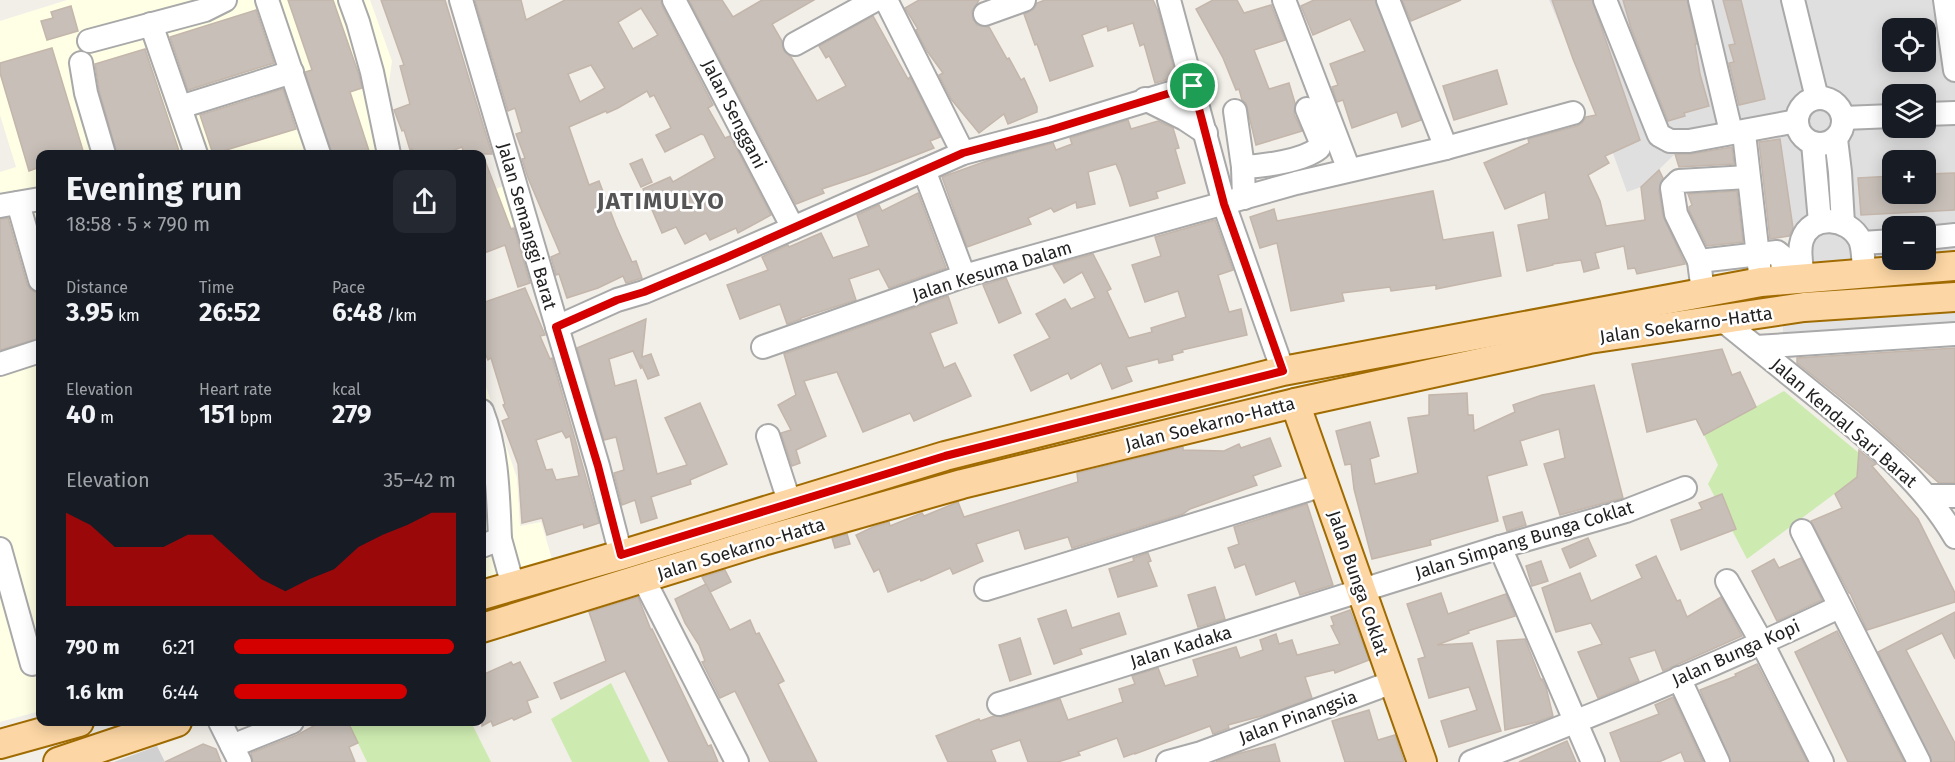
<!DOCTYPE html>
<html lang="en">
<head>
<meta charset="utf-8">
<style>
  :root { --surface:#171b24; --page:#242831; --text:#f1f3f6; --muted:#9ea1a6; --accent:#d40000 }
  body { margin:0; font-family:"Fira Sans",sans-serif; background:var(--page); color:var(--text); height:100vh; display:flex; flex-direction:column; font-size:22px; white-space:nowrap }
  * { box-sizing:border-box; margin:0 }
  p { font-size:20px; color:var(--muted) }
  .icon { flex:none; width:33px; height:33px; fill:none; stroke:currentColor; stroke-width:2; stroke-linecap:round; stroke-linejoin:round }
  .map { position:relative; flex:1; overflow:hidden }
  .sheet { position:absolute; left:36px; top:150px; width:450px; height:576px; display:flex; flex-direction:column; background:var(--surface); border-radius:12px; box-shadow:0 3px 15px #0003 }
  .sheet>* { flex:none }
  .buttons { position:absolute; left:1882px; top:18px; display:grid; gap:12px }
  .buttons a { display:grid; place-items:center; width:54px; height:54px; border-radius:12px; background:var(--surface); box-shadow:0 3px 15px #0003; font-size:30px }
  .pin { position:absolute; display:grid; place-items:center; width:51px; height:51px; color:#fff; margin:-26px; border:3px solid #fff; border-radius:50%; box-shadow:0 2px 6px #0007 }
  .round { display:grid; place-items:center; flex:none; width:63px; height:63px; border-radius:12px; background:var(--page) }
  .summary { display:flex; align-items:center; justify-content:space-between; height:102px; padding:0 30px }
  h1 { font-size:33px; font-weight:700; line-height:45px }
  .metrics { display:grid; grid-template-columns:repeat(3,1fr); gap:9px; height:102px; padding:6px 30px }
  .metrics div { display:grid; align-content:center }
  .metrics b { font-size:26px; font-weight:700 }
  .metrics small { font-size:16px; font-weight:400 }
  .metrics p { font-size:16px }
  .chart { height:168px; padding:12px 30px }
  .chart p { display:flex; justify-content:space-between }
  .chart svg { width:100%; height:108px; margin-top:6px; fill:var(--accent); opacity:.7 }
  ul { padding:0 30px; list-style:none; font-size:20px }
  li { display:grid; grid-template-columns:96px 72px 1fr; align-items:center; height:45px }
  li i { height:15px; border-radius:8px; background:var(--accent) }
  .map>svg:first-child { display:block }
  .residential { fill:#e0dfdf; fill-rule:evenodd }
  .education { fill:#ffffe5 }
  .religious { fill:#d0d0d0 }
  .grass { fill:#cdebb0 }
  .parking { fill:#e2e2e2 }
  .building { fill:#c7bfb8; stroke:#c4b6ab; stroke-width:1.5; fill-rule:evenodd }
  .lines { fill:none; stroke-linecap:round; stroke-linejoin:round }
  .minor-casing { stroke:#a9a9a9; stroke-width:26 }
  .major-casing { stroke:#a06b00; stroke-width:32 }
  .minor { stroke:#fff; stroke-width:22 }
  .major { stroke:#fcd6a4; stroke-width:28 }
  .route-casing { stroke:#fff; stroke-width:12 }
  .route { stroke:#d40000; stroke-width:8 }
  .labels { text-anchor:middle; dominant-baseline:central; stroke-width:5; stroke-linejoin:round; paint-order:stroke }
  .street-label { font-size:18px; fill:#222; stroke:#fff }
  .district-label { font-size:24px; font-weight:bold; letter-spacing:1.5px; fill:#555; stroke:#fff }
</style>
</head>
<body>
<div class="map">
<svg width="1955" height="762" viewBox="0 0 1955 762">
  <rect width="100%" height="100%" fill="#f2efe9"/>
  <!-- residential -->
  <path class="residential" d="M1549,0h406v258l-158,8 -18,-127 -72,4 -14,8 -13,-2 -39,38 -14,5 -25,-69zM1893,28h33v34h-33zM1893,94h33v34h-33zM1893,160h33v34h-33zM1893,226h33v34h-33z"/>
  <!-- education -->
  <g class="education">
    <path d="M67,0h303l22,61 -7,50 16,43h-361v557l-40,11v-550l16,-5 -16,-52v-94z"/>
    <path d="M511,183l14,38 -43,17v-44z"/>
    <path d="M482,375l35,103 3,48 21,-4 11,37 -70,22z"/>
  </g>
  <!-- religious -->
  <path class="religious" d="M157,746l8,16h-51z"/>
  <!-- grass -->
  <g class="grass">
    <path d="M1784,391l75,62 -2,24 -110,82 -39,-75 10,-19 -14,-30z"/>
    <path d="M611,683l39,79h-78l-21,-43z"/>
    <path d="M348,722h123l20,40h-124z"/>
  </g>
  <!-- parking -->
  <path class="parking" d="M1955,311v14l-172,14v-15z"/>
  <!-- building -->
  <g class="building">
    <path d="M288,0h45l26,75 3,13 -12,4 20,62h-38l-27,-82 7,-2z"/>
    <path d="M381,0h64l47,154h-28l-2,-7 -18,7h-30l-2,-5 -2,1 -6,-20 -2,1 -8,-21 16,-6 -10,-38 4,-1z"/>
    <path d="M475,0h46l5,20 39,-20h96l1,6 51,99 -5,3 17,30 5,-2 41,79 -33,18 -2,-5 -26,12 -4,-7 -21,11 -9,-17 -14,6 -19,-44 27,-12 3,5 42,-24 -11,-23 -3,-1 -36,18 -9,-17 15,-7 -17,-33 -4,2 -3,-6 -29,17 -11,5 -1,-2 -37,16 20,58 10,-4 17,45 16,36 4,-1 6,17 -16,5 -3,-7 -25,12 -31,10 -8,-24 -3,1 -5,-18 9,-4 -32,-75 -6,-19 3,-1 -9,-24 6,-2 -7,-24 -7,3zM641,8l17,27 -25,14 -15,-27zM591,65l14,23 -25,14 -12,-28z"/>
    <path d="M689,0h33l11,17 29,-17h52l-42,24 10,17 2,10 7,6 26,44 29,-15 -17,-30 -3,2 -7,-12 54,-30 35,63 2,-2 30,60 -10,4 4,7 -67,26 -45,15 2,4 -28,11z"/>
    <path d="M919,0h60l-7,11 1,8 4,6 12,2 18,32 2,-1 12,22 3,-2 13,29v5l-29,12 -4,-10 -25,19 -28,-34 -12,-24 4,-2 -16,-22 -11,-21 2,-1 -13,-21z"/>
    <path d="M1045,0h108l5,11 18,66 -21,6 -11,-39 -4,2 -7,-23 -25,8 -1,-5 -25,9 11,31 -43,15 -13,-37 -2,1 -11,-31 10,-5 3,-6z"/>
    <path d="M1213,0h24l7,13 27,-8 14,35 -31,10 15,39 20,-6 6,20 -1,11 8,17 -46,14 -10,-42 -4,-3 -3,-11 -3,1 -13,-32 -27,-49z"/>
    <path d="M1314,0h61l46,120 -19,7 -5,-15 -45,16 -9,-28 -6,2 -5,-15 6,-2 -8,-21 35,-13 -15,-32 -37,16 -12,-29z"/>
    <path d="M1402,0h59l-50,21z"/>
    <path d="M1552,0h40l48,140 -35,16 4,7 -21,12 12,26 6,25 39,-6 -4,-33 18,-17 4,8 -4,12 4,26 22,48 -48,10 -2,-6 -7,1 -4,-23 -29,7 4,15 -15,4 -3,-12 -28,4v1l-26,6 -9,-46 31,-6 -4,-27 -40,17 -21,-46 45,-20 -1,-4 49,-13 5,-3 4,-6 10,-2 -23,-56z"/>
    <path d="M1623,0h64l10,44h-2l5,30 9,32 -25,7 1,3 -17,5 -37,-93z"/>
    <path d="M1723,0h18l24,99 -26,6 -10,-42 5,-1 -5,-17 6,-1z"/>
    <path d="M71,6l7,25 -31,9 -6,-19 12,-3 -2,-6z"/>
    <path d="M256,10l18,53 -86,27 -18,-53z"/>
    <path d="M52,48l32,106h-44v13l-11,4 -29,-98v-10z"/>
    <path d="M145,49l34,102 -13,3h-49l-18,-64 -4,-26z"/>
    <path d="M1497,70l10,34 -53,16 -11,-34z"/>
    <path d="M283,89l13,40 -83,25 -13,-39z"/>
    <path d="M1128,120l3,9 27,-8 15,7 6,20 -4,1 10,34 -29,9 2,6 -28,8 -9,-30 -5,-12 -28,8 7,32 -18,4 -1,-6 -22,10 -3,-4 -23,10 3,6 -64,23 -25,-70 50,-18 61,-16 3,7 16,-6 -2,-6z"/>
    <path d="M1780,139l13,89 -4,8 -19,3 -11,-97z"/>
    <path d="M1732,147l2,17 -55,3 -4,-13h16z"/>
    <path d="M482,158h2l27,71 3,-1 16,55 -12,4 -13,-42 -23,9z"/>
    <path d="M642,159l10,23 -11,5 -11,-23z"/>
    <path d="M1955,173v37l-94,5 -3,-37 35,-2v18h33v-20z"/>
    <path d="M1433,191l10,49 50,-8 8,44 -65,13v-4l-45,6 -1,-4 -48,6 2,8 -53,10 -14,-68 -17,5 -10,-31 24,-8 3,12z"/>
    <path d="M1737,191l6,51 -36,4 -18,-36v-3l3,-2 -4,-11z"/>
    <path d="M918,193l28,75 -57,20 -10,-19 -30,10 7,21 -55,18v1l-14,5 -7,-20 -40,15 -13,-34 41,-15 -6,-13 26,-12 1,2 32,-14 12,25 36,-12 -12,-31 22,-10 3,6z"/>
    <path d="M8,218l19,66 4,6 6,3 3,11v34l-40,12v-131z"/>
    <path d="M1215,220l18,50 -15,5 11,37 12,-3 6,26 -65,15 1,2 -11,3 1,5 -14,3 -1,-4 -32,8 6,14 -20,8 -11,-26 -30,16 -3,-6 -37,18 -17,-36 36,-17 -14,-24 29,-15 6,10 24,-11 -13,-26 -18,11 -11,-18 40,-11 18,35 -4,2 22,47 23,-6 -1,-4 35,-11 -8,-26 -33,11 -13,-37 29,-9 -6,-19z"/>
    <path d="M1006,278l15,35 -22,10 -16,-38z"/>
    <path d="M525,288l20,47 -5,1 10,23 2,-1 47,165 -15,5 -1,-4 -36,11 -5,-17 -20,5 -4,-59 -16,-43 7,-3 -6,-13 2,-1 -14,-46 -3,2 -6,-14v-43zM562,431l4,7 4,-2 9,40 -23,4 -4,-11 -6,1 -10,-30z"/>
    <path d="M948,296l9,27 -27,10 14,35 11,-5 16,33 -57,25 -4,-8 -47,19 -26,-60 -33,9 22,55 -30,14 4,13 -8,3 -11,-33 10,-3 -13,-25 18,-10 -12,-41z"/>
    <path d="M646,319l-4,38 9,-3 8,21 -11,4 -7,-15v5l-8,-18 -24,8 6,27 21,-6 21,94 30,-9 -22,-47 35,-15 27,61 -37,16 1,4 -40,13 6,21 -16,5 -6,-23 -13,5 -8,-32 10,-3 -8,-33 -12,3 -27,-92z"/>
    <path d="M1955,348v135h-16l-80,-71 -62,-49v-5z"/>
    <path d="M1722,349l10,26 8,-3 16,35 -52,28 -8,-16 -49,13 -15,-68z"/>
    <path d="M1594,385l29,113 -63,17 -16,-51 21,-6 -6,-29 -39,12 7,24 -40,11 11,45 -68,19 1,5 -59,14 -18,-70 -3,-25 -6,1 -9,-34 34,-9 9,34 -9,3 5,25 43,-11 -10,-55 21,-3v-20l38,-2 1,22h5l1,16 41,-19 -2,-7 29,-10z"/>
    <path d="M1270,438l11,28 -28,10 4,9 -67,24 -7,5 -111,34 -4,-11 -43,12 -6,-19 -43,14 7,17 -30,13 -3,-6 -29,13 -1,-2 -32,13 -9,-23 -5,3 -18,-37 17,-8 16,-5 1,4 32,-13 2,3 34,-14 6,15 114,-35 -1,-9 106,-26v3l41,1 15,-7 2,4z"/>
    <path d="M1859,450l17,14 -4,2 46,53 37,74v9l-88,28 -17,-37h-1l-38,-72 31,-13 -7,-14 22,-17z"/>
    <path d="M1722,494l14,35 -55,21 -10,-30 31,-11 -3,-6z"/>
    <path d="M1307,504l26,81 -33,10 -5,-14 -39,14 -11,-31 -10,4 -7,-20 11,-4 -5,-17z"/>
    <path d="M1522,512l4,13 -19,6 -4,-14z"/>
    <path d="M847,534l3,10 -15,4 -3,-10z"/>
    <path d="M1588,538l8,18 -26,12 -8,-19z"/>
    <path d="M1148,553l3,8 -3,1 9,24 -39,11 -9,-28 25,-8 -1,-3z"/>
    <path d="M1656,556l21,45 3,-1 7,17 34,-20 21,39 -79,35 -8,-21 -26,8 10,23 -41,17 -20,-46 24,-8 -11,-21 -35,9 -14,-44 38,-15 11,28 51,-23 -6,-13z"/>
    <path d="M1801,558l21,42 -45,21 -25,-50 22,-12 5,9z"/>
    <path d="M1541,561l7,20 -16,5 -6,-20z"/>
    <path d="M725,570l6,12 -21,10 -8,-15z"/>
    <path d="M706,584l24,46 20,-10 6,14 3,-1 25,48 -6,3 39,78h-47l-35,-71 -15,7 -18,-36 3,-1 -6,-16 -14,-22 -10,-24z"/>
    <path d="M1215,587l10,32 -27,8 -10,-32z"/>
    <path d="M1441,593l7,21 58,-20 9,22 -47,15 1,2 -32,12 35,-2 29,88 -52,16 -8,-26 36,-11 -8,-23 -40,11 -11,-39 7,-2 -18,-53z"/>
    <path d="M638,597l13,33 1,-1 56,117 3,-1 7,17h-49l-44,-91 -64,28 -7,-16 52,-22 -17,-49z"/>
    <path d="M1066,610l6,18 47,-15 7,21 -46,15 2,5 -28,10 -16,-45z"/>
    <path d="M1350,610l19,50 -34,13 -1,-3 -29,7 7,21 -43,16 -41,11 1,3 -16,6 -3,-8 -75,28v-1l-11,4 -7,-19 -39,14 2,3 -22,7h-30l-8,-22 -29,10 5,12h-48l-12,-26 43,-17 1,2 14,-5 9,1 57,-18 8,21 55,-18 -4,-13 16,-5 -3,-8 26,-8 7,18 33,-10 -5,-16 43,-13 4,11 23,-8 -3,-10 16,-6 3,10 13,-4 5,15 43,-11 -9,-18 3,-1 -3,-8z"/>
    <path d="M1955,612v47l-13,-26 -36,17 49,93v19h-23l-54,-110z"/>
    <path d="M1837,631l67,131h-56l-53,-110z"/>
    <path d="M1020,638l11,36 -21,7 -11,-36z"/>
    <path d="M1525,639l16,41 1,-1 4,8 7,29 -16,6 -32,8 -8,-89z"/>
    <path d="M511,662l2,3 7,-3 18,35 -11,4 4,11 -17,8 -2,-2 -19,8 -2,-5 -9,5v-51z"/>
    <path d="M1757,664l50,98h-76l-31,-72 36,-14 -1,-2z"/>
    <path d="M1673,697l30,65h-18l-4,-10 -22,10h-38l-11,-29 49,-19 -4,-9z"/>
    <path d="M1369,710l9,30 17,-5 9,27h-59l-13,-41z"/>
    <path d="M321,722h27l10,21 -9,4 6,15h-102l-2,-9 46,-18z"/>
    <path d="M1567,741l9,21h-57z"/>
    <path d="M203,744l13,5 5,13h-56z"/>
    <path d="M1275,744l5,18h-64l21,-8z"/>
  </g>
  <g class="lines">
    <defs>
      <g id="minor">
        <path d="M267,0l52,154"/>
        <path d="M350,0l8,22 14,50 17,82"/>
        <path d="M461,0l137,466 23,89"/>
        <path d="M674,0l119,228"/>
        <path d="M886,0l77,153"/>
        <path d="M1169,0l55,204 59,167"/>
        <path d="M1284,0l65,170"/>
        <path d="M1388,0l58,148"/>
        <path d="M1605,0l54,135 11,6h19l108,-20"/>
        <path d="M1700,0l31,132"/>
        <path d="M1793,0l24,98"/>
        <path d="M1945,0l10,70"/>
        <path d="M985,14l39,-14"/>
        <path d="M151,24l45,130"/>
        <path d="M89,41l116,-31 20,-10"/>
        <path d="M795,44l80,-44"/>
        <path d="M81,63l5,30 18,61"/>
        <circle cx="1820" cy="121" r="23"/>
        <path d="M1145,99l40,20 21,14"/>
        <path d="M180,107l112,-35"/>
        <path d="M1235,111l8,56"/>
        <path d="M1926,114l29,-1"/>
        <path d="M1843,118l50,-2"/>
        <path d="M1836,139l4,33 3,52"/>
        <path d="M1745,142l16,140"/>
        <path d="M1813,143l7,79"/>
        <path d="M924,170l40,106"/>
        <path d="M1244,198l-1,-31c21,-1 60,-6 76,-19l1,-8 -13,-31"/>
        <path d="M18,203l22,77"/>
        <path d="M0,206l40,-7"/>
        <path d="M1926,238l29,-3"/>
        <path d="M1862,243l31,-2"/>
        <path d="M1699,261l78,-9 5,4 1,23"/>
        <path d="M1803,277c-1,-11 -5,-25 -1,-37 9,-27 47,-23 58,0 4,10 3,23 4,33"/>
        <path d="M1703,292l-4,-31 -23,-47 -4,-26 7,-7 69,-4"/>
        <path d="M1721,319c35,28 69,56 104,84 49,40 98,79 130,134"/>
        <path d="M557,327l60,-27 27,-8 81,-34 238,-105 87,-23 143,-44"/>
        <path d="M763,347l201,-71 332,-93 150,-35 127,-35"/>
        <path d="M1756,347l199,-13"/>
        <path d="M0,364l40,-13"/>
        <path d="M482,411c16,41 16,85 18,128"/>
        <path d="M768,436l22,68"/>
        <path d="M1927,496h28"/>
        <path d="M1802,531l117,231"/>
        <path d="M482,546l18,-7 13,47"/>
        <path d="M1500,547l93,215"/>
        <path d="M0,549l32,115"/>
        <path d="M643,578l94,184"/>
        <path d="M1727,581l35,62 60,119"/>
        <path d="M986,589l337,-104"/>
        <path d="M1679,678l39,84"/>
        <path d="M999,704l501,-157 126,-36 59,-23"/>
        <path d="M220,722l20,40"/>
        <path d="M232,746l60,-24"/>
        <path d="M1168,762l33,-9 192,-71"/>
        <path d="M1471,762c125,-47 248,-98 368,-155"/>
      </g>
      <g id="major">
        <path d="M1295,403l127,359"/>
        <path d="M482,595l139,-40 324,-99 338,-85 478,-89 194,-16"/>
        <path d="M482,628l284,-88 196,-56 333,-81 294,-64 215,-32 151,-10"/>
        <path d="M0,744l79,-22"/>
        <path d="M58,762l119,-40"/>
      </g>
    </defs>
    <!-- minor casing -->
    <use href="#minor" class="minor-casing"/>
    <!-- major casing -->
    <use href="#major" class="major-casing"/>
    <!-- minor -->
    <use href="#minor" class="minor"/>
    <!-- major -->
    <use href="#major" class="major"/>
  </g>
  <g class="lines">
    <defs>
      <path id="route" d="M1193,86l31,118 59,167 -338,85 -324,99 -23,-89 -42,-139 61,-27 27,-8 81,-34 238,-105 87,-23z"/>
    </defs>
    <!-- route casing -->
    <use href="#route" class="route-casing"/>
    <!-- route -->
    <use href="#route" class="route"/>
  </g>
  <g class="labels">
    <!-- street labels -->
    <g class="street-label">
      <text transform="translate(734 114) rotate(63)">Jalan Senggani</text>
      <text transform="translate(527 226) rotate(74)">Jalan Semanggi Barat</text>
      <text transform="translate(992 271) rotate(-17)">Jalan Kesuma Dalam</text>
      <text transform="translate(1686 325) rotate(-8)">Jalan Soekarno-Hatta</text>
      <text transform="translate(1844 423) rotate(41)">Jalan Kendal Sari Barat</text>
      <text transform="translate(1210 424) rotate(-14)">Jalan Soekarno-Hatta</text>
      <text transform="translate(1524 540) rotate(-17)">Jalan Simpang Bunga Coklat</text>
      <text transform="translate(741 549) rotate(-17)">Jalan Soekarno-Hatta</text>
      <text transform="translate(1358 583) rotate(71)">Jalan Bunga Coklat</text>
      <text transform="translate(1181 647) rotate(-17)">Jalan Kadaka</text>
      <text transform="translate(1736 653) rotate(-24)">Jalan Bunga Kopi</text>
      <text transform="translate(1298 717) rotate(-20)">Jalan Pinangsia</text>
    </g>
    <!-- district labels -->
    <g class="district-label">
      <text x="661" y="201">JATIMULYO</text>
    </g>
  </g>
</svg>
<div class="buttons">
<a><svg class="icon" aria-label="locate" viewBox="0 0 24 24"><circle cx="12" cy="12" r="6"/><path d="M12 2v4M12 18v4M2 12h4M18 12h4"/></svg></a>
<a><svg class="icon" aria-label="layers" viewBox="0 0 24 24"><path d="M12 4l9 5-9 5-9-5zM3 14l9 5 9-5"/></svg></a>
<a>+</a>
<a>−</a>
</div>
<div class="pin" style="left:1193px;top:86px;background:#1e9e55"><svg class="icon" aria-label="arrive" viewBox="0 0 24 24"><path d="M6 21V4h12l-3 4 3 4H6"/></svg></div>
<section class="sheet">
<div class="summary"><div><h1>Evening run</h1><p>18:58 · 5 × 790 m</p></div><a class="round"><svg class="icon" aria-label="share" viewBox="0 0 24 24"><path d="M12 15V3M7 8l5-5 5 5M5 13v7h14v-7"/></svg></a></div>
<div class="metrics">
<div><p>Distance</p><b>3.95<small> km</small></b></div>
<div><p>Time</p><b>26:52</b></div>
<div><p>Pace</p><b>6:48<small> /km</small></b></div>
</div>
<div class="metrics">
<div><p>Elevation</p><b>40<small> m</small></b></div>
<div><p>Heart rate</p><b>151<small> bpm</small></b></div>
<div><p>kcal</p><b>279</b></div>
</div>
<div class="chart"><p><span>Elevation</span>35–42 m</p>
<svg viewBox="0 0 160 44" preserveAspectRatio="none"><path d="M0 44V6L10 11L20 20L30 20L40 20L50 15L60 15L70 24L80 33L90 38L100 33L110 29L120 20L130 15L140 11L150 6L160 6V44z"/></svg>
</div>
<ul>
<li><b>790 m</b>6:21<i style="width:99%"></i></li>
<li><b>1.6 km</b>6:44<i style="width:78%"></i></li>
</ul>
</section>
</div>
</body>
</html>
